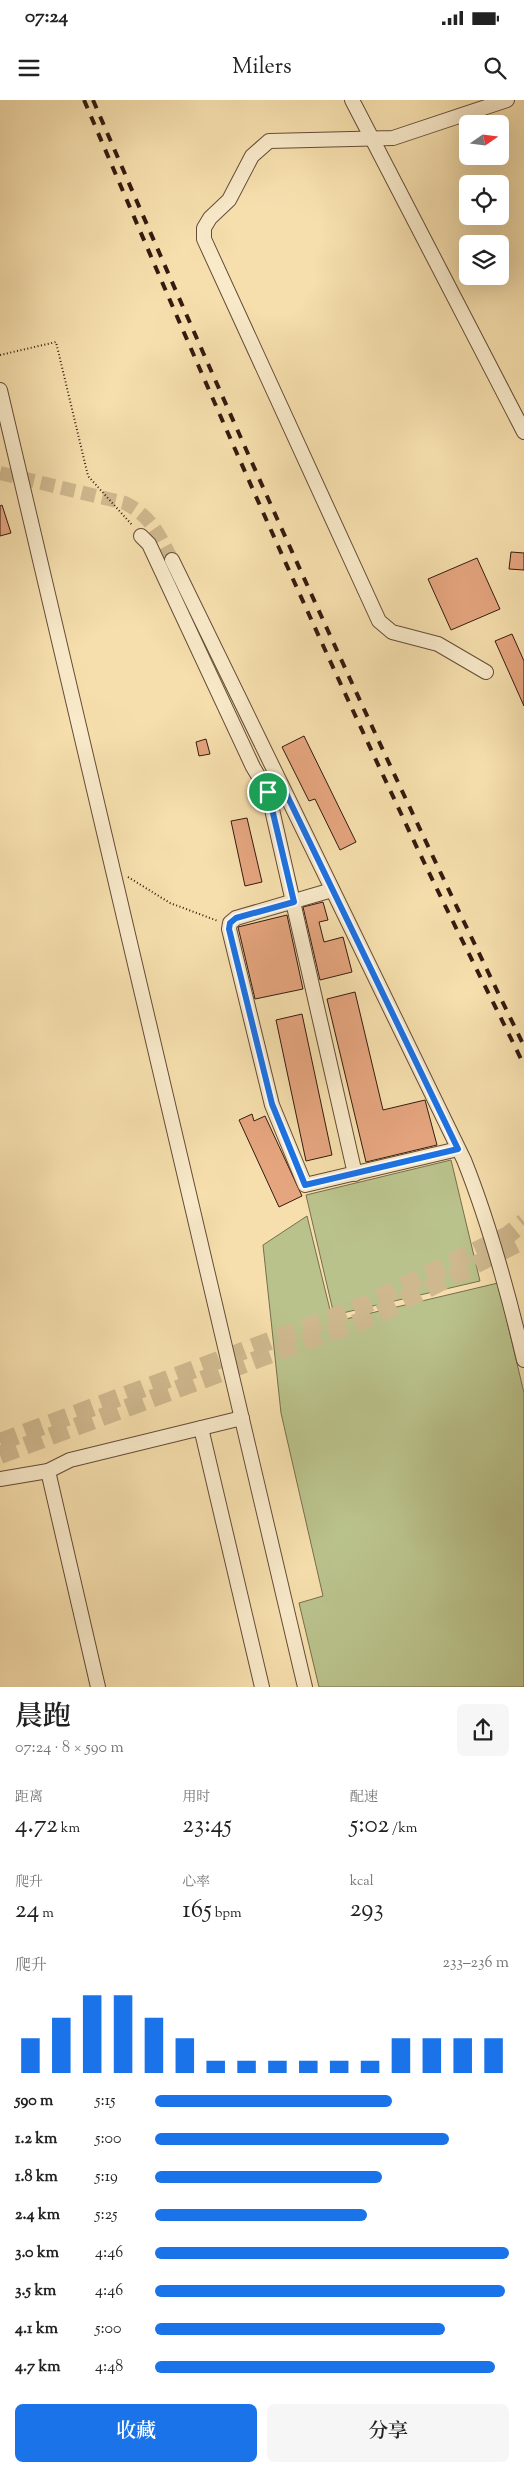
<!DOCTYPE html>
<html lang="zh">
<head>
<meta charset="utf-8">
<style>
  :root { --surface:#fff; --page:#f6f6f6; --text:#222; --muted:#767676; --accent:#1a73e8 }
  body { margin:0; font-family:"Sorts Mill Goudy","Noto Serif SC",serif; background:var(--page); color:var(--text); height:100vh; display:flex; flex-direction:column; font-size:19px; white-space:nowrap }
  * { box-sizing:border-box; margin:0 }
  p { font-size:16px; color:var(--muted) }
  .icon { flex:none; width:28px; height:28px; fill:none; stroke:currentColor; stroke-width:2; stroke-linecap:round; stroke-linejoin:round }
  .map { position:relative; height:1587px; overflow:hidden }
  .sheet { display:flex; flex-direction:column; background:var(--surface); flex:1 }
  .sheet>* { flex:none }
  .needle { width:32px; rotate:76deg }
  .fabs { position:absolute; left:459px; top:15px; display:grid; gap:10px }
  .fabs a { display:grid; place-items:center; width:50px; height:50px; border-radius:8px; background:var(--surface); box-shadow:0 5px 20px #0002; font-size:25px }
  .pin { position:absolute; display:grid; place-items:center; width:42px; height:42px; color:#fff; margin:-21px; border:2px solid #fff; border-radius:50%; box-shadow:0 1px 5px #0007 }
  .round { display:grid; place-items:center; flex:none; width:52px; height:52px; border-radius:8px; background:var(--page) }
  .head { display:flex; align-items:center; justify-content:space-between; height:85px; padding:0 15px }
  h1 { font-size:28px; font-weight:600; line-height:38px }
  .metrics { display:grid; grid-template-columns:repeat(3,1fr); gap:8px; height:85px; padding:5px 15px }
  .metrics div { display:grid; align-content:center }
  .metrics b { font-size:25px; font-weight:600 }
  .metrics small { font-size:14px; font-weight:400 }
  .metrics p { font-size:14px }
  .chart { height:140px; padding:10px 15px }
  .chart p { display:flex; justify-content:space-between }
  .chart svg { width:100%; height:90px; margin-top:5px; stroke:var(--accent); stroke-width:6 }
  .action { display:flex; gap:10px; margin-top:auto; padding:10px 15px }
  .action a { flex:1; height:58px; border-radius:8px; background:var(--accent); color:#fff; font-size:20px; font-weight:600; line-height:58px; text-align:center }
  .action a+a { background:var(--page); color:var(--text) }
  ul { padding:0 15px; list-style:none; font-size:16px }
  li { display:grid; grid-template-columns:80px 60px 1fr; align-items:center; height:38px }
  li i { height:12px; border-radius:6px; background:var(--accent) }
  .status { display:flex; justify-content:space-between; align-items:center; height:35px; padding:0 25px; background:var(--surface); direction:ltr }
  .status svg { height:14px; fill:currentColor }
  header { display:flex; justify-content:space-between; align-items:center; height:65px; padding:0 15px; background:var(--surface); font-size:22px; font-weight:600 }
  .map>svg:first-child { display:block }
  .green { fill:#bac28b; stroke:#776e4e }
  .building { fill:#e5a57f; stroke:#341b10 }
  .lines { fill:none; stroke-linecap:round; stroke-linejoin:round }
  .minor-tunnel { stroke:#cfb88e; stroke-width:14; stroke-dasharray:14 7; stroke-linecap:butt }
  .major-tunnel { stroke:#cfb88e; stroke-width:18; stroke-dasharray:18 9; stroke-linecap:butt }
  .minor-casing { stroke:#644c37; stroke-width:16 }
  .path { stroke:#341b10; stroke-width:2; stroke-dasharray:1 2.5; stroke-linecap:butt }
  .minor { stroke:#f9eaca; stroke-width:14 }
  .rail { stroke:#341b10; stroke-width:4; stroke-dasharray:9 9; stroke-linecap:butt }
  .route-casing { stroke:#fff; stroke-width:10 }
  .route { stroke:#1a73e8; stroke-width:6 }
</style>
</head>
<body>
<div class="status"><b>07:24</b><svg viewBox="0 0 49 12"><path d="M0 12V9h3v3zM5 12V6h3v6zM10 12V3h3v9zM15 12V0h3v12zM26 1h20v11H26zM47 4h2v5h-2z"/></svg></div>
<header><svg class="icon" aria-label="menu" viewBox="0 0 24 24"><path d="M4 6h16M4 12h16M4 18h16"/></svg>Milers<svg class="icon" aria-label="search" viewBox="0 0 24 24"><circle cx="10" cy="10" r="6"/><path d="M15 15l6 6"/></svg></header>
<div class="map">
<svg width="524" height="1587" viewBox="0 0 524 1587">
  <rect width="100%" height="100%" fill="#f6dfad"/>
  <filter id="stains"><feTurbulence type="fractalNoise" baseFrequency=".004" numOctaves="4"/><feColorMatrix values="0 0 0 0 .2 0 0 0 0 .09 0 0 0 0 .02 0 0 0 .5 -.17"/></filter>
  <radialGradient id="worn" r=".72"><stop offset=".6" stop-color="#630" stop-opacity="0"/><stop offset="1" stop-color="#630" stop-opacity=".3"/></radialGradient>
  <!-- green -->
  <g class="green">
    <path d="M451,1060l29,121 -146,34 -28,-120z"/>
    <path d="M307,1116l26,106 165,-39 26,110v294h-205l-20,-84 24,-7 -42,-183 -18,-168z"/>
  </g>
  <!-- building -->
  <g class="building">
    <path d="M2,405l9,28 -11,3v-30z"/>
    <path d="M511,452l13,1v17l-15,-1z"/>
    <path d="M477,458l23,51 -49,21 -23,-51z"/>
    <path d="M512,534l12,27v45l-29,-65z"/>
    <path d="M304,636l52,106 -16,8 -25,-51 -6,2 -27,-54z"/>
    <path d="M206,639l4,15 -11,2 -3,-14z"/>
    <path d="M247,718l15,64 -17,4 -14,-65z"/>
    <path d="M323,802l5,18 -9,2 5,20 19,-5 9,35 -32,8 -17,-73z"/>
    <path d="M287,815l16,74 -48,10 -17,-72z"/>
    <path d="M355,892l28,118 42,-10 12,45 -71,17 -39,-163z"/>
    <path d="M302,914l30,141 -26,6 -30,-141z"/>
    <path d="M252,1014l2,7 11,-5 37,80 -23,11 -40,-87z"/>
  </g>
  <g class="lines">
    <!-- minor-tunnel -->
    <path class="minor-tunnel" d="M0,373l125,30c27,14 34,32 47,57"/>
    <!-- major-tunnel -->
    <g class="major-tunnel">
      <path d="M0,1342l363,-136 145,-71 16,-13"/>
      <path d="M0,1355l374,-139 150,-76"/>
    </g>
    <defs>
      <g id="minor">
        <path d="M352,0l172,332"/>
        <path d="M0,290l305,1297"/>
        <path d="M141,436l8,8 104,223 15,25 87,382"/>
        <path d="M172,460l292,600c26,65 44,132 60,200"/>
        <path d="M486,572l-48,-28 -46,-12 -13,-11 -175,-382v-11l6,-10 19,-18 23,-44 17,-15 124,-3 114,-38"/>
        <path d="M332,790l-96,28 -6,5 -1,6 43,176 33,80 153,-36"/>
        <path d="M201,1328l61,259"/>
        <path d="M48,1371l50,216"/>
        <path d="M0,1379l48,-8 22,-11 172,-42"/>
      </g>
    </defs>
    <!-- minor casing -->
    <use href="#minor" class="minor-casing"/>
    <!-- path -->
    <g class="path">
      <path d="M0,255l56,-13 32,134 45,50"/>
      <path d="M128,777l42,26 48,18"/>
    </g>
    <!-- minor -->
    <use href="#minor" class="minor"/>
    <!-- rail -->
    <g class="rail">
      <path d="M84,0c101,237 204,474 314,707 40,87 84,172 126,258"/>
      <path d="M93,0c137,318 279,635 431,946"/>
    </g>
  </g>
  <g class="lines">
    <defs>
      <path id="route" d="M282,685l176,364 -153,36 -33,-81 -43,-175 1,-6 6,-5 58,-16 -26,-110z"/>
    </defs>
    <!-- route casing -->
    <use href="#route" class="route-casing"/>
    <!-- route -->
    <use href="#route" class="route"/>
  </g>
  <rect width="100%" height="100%" filter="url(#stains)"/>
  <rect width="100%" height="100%" fill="url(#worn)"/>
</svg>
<div class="fabs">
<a><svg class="needle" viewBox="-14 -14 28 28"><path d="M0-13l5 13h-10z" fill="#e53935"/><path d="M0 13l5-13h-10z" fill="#767676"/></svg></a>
<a><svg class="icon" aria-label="locate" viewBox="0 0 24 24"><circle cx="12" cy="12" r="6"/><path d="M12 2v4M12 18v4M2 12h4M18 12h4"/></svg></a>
<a><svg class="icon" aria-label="layers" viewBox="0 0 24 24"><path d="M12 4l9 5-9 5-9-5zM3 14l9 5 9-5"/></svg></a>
</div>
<div class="pin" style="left:268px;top:692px;background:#1e9e55"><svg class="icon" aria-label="arrive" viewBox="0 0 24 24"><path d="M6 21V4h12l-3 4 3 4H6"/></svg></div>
</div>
<section class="sheet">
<div class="head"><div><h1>晨跑</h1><p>07:24 · 8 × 590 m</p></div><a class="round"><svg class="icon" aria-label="share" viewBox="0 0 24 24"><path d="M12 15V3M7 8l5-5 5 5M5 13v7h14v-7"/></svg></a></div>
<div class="metrics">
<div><p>距离</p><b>4.72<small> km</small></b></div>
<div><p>用时</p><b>23:45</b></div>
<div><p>配速</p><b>5:02<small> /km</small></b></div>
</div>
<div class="metrics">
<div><p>爬升</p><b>24<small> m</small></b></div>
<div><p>心率</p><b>165<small> bpm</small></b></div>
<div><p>kcal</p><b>293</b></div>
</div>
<div class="chart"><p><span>爬升</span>233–236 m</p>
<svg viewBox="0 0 160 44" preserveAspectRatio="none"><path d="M5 44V27M15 44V17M25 44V6M35 44V6M45 44V17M55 44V27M65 44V38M75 44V38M85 44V38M95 44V38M105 44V38M115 44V38M125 44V27M135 44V27M145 44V27M155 44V27"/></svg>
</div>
<ul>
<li><b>590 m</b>5:15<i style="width:67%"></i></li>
<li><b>1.2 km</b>5:00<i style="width:83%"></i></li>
<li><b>1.8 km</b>5:19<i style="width:64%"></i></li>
<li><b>2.4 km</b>5:25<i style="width:60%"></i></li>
<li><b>3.0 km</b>4:46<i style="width:100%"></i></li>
<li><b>3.5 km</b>4:46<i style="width:99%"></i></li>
<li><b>4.1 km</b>5:00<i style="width:82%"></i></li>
<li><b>4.7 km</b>4:48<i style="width:96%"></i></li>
</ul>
<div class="action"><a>收藏</a><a>分享</a></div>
</section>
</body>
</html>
